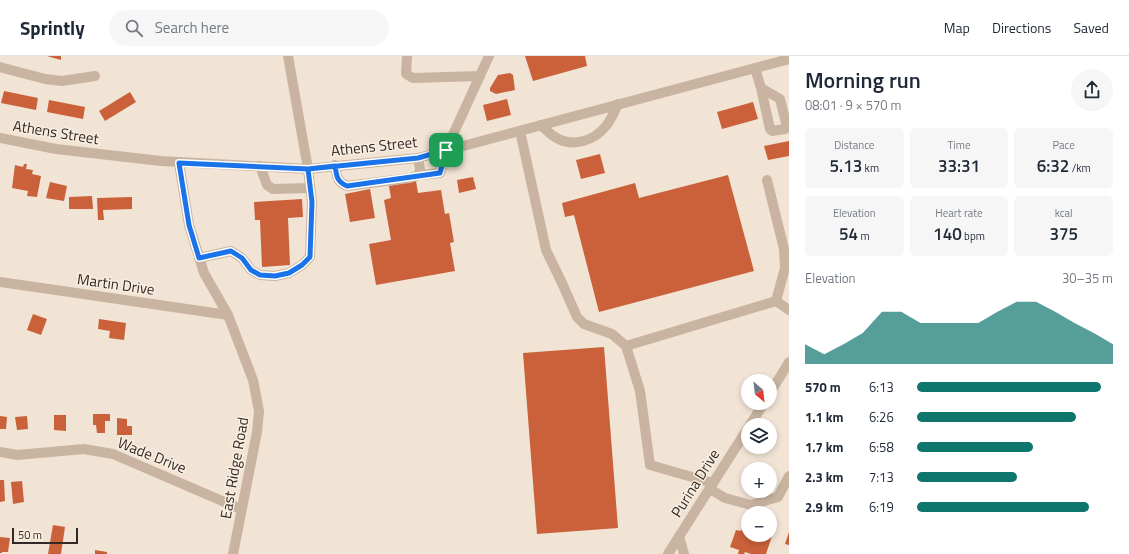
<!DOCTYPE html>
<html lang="en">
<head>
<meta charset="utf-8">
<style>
  :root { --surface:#fff; --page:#f6f6f7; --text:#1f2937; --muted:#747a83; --line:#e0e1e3; --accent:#0f766e }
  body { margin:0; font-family:"Titillium Web",sans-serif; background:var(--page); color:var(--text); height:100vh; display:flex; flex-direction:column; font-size:15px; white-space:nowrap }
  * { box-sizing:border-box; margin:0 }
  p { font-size:13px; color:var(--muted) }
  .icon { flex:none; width:22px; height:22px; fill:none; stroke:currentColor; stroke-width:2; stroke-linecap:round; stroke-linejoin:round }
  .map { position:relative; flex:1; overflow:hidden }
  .panel { display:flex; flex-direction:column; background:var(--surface); width:340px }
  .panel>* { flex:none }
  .needle { width:26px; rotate:152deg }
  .fabs { position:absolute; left:741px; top:318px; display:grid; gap:8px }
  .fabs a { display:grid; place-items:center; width:36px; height:36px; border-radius:50%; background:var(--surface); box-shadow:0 2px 6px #0003; font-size:20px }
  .scale { position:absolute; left:12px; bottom:10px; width:66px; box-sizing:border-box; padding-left:4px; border:2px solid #332924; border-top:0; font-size:11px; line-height:14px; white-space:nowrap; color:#332924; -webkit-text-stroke:3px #f9efe1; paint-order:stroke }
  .pin { position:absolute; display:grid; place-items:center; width:34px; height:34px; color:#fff; margin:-17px; border-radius:8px; box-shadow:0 2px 6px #0006 }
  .round { display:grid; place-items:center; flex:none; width:42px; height:42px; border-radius:21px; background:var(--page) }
  .headline { display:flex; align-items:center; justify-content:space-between; height:68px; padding:0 16px }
  h1 { font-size:22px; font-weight:600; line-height:30px }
  .figures { display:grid; grid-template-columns:repeat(3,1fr); gap:6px; height:68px; padding:4px 16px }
  .figures div { display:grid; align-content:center; border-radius:6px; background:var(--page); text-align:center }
  .figures b { font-size:17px; font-weight:600 }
  .figures small { font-size:11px; font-weight:400 }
  .figures p { font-size:11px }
  .chart { height:112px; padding:8px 16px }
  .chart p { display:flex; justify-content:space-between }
  .chart svg { width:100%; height:72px; margin-top:4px; fill:var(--accent); opacity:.7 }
  ul { padding:0 16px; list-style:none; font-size:13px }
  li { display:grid; grid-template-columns:64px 48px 1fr; align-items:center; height:30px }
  li i { height:10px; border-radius:5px; background:var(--accent) }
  header { display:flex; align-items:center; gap:24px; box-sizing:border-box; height:56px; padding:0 20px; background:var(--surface); border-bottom:1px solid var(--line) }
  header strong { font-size:19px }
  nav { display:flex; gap:22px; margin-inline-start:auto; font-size:14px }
  .search { width:280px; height:36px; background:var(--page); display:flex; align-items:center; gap:10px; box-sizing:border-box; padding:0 14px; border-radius:22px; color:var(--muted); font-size:15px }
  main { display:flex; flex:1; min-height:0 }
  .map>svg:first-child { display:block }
  .building { fill:#ca613a }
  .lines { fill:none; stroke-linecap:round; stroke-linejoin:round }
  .minor { stroke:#c9b4a1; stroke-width:10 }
  .route-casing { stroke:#fff; stroke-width:8 }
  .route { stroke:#1a73e8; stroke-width:5 }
  .labels { text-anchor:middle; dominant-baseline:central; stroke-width:3; stroke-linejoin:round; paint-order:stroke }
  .street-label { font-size:15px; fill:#332924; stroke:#f9efe1 }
</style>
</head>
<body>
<header>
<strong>Sprintly</strong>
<div class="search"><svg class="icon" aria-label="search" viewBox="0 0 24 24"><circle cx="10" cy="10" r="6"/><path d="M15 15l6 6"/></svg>Search here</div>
<nav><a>Map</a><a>Directions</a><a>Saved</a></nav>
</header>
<main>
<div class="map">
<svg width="789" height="498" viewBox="0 0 789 498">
  <rect width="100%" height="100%" fill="#f1e4d5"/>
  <!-- building -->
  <g class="building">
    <path d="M47,0h14v4z"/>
    <path d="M525,0h60l2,10 -54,15z"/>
    <path d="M510,17l3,2 2,15 -19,4 -6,-3v-3l8,-13z"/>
    <path d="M4,35l34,7 -2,12 -35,-7z"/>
    <path d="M130,36l6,10 -31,19 -6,-10z"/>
    <path d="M507,43l4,16 -24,6 -4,-16z"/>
    <path d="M49,44l36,7 -2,12 -36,-7z"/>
    <path d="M753,46l5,17 -36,10 -5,-17z"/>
    <path d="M789,85v15l-21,4 -4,-14z"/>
    <path d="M600,98l5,19 -24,6 -5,-19z"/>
    <path d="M24,108h3l-1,5 7,1 -1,4 9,2 -4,21 -10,-1 1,-5 -16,-3 3,-23 8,2z"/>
    <path d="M728,119l26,96 -155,41 -25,-97 -9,2 -3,-14 73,-20 4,15z"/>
    <path d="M473,121l3,12 -17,4 -2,-13z"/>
    <path d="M416,125l2,12 23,-3 4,24 4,-1 5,29 -4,1 5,28 -79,14 -7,-41 22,-4 -7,-40 7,-2 -2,-12z"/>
    <path d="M50,126l17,4 -3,15 -18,-3z"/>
    <path d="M370,133l5,29 -25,4 -5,-28z"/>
    <path d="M92,140l1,13h-24v-12z"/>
    <path d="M132,141v12l-29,1 1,10h-6l-1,-22z"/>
    <path d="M302,143l1,18 -15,1 2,47 -28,2 -2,-47h-5l-1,-18z"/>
    <path d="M33,258l14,5 -6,16 -14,-5z"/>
    <path d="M99,263l27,4 -2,17 -15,-2 1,-7 -12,-2z"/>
    <path d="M604,291l14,181 -81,6 -14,-181z"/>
    <path d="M93,358h17v7h-5v12h-8l-1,-8h-3z"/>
    <path d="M54,359h12v16l-12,-1z"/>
    <path d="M0,360l7,1 -1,12h-6z"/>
    <path d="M27,360l1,13 -11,1 -2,-13z"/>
    <path d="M117,362l10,1v7h5v9h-15z"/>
    <path d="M0,424h4l1,21 -5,1z"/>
    <path d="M22,425l2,21 -11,2 -2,-22z"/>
    <path d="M53,469l12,2 -4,27h-13z"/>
    <path d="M743,470l5,2v7l24,1 -6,18h-15l-6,-2 -1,2h-6l1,-4 -9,-3 6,-17 5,1z"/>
    <path d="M789,476v13l-4,-1z"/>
    <path d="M0,481l10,1 -2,14h-6v1h-2z"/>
    <path d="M95,494l12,2v2h-12z"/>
  </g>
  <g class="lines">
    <!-- minor -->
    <g class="minor">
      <path d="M407,0l-1,18 7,4 67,-2"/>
      <path d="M0,11l45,12 17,2 33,-5"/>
      <path d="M755,12l6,20 9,41 2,2 13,-2 2,-2 -7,-28 -19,-11"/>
      <path d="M541,69c4,4 9,9 14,12 17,11 39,4 51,-11 5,-6 8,-14 12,-22"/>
      <path d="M520,75l26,119 16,33 15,34 7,7 28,10 14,12 14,45 10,74 63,18"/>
      <path d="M0,82l56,11 105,12 147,8 110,-11 371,-99"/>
      <path d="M179,107l10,62 15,48 24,42 25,65 6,31 -2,21 -24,122"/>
      <path d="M335,109c2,11 1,16 12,21l63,-8 9,-3 1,-6 -2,-11"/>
      <path d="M260,110l7,19 6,4 37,-1"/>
      <path d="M419,119l21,-2 6,-23 43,-94"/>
      <path d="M767,124l17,69 1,19 -9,33"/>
      <path d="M199,202l32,-7 11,7 9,12 9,5 15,1 14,-3 13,-8 8,-8 2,-55 -4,-33 -20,-113"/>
      <path d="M0,226l228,33"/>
      <path d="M626,290l150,-45 13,9"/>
      <path d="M770,337l19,-31"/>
      <path d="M750,369l14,-22"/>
      <path d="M0,396l17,3 67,-6 29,5 128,55"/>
      <path d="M710,433l15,9 26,7 27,-8 11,-21"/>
      <path d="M679,480l5,18"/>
      <path d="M668,498l80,-126"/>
    </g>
  </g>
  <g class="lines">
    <defs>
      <path id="route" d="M446,94l-28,8 -110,11 4,33 -2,55 -8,8 -13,8 -14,3 -15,-1 -9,-5 -9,-12 -11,-7 -32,7 -10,-33 -10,-62 129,6 27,-3c2,10 1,15 12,20l93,-13 6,-23"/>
    </defs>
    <!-- route casing -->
    <use href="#route" class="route-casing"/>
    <!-- route -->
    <use href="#route" class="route"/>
  </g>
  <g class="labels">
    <!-- street labels -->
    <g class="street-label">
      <text transform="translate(56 76) rotate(9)">Athens Street</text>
      <text transform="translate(374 90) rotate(-6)">Athens Street</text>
      <text transform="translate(116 228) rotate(8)">Martin Drive</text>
      <text transform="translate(152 399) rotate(22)">Wade Drive</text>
      <text transform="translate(234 412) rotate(-80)">East Ridge Road</text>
      <text transform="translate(695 427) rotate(-58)">Purina Drive</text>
    </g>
  </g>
</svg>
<div class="fabs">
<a><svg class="needle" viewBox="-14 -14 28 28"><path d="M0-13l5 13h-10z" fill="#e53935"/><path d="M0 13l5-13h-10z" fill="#747a83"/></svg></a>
<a><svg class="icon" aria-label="layers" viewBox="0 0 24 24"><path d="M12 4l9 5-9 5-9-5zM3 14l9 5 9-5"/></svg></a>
<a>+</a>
<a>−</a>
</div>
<div class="scale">50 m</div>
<div class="pin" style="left:446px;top:94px;background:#1e9e55"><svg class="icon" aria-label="arrive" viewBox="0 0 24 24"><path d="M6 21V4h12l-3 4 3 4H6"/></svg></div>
</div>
<section class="panel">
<div class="headline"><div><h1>Morning run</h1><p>08:01 · 9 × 570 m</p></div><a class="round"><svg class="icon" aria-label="share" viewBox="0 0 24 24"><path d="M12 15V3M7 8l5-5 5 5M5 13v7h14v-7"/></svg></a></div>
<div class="figures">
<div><p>Distance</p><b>5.13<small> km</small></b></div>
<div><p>Time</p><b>33:31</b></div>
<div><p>Pace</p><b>6:32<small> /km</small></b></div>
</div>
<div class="figures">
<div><p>Elevation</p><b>54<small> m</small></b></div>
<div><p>Heart rate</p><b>140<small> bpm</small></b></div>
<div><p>kcal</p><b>375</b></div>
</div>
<div class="chart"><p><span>Elevation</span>30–35 m</p>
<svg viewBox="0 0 160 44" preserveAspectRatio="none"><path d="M0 44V32L10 38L20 32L30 25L40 12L50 12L60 19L70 19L80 19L90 19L100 12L110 6L120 6L130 12L140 19L150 25L160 32V44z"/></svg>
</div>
<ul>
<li><b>570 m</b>6:13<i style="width:94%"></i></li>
<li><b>1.1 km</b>6:26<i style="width:81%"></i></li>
<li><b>1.7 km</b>6:58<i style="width:59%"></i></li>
<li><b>2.3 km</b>7:13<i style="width:51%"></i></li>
<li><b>2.9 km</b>6:19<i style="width:88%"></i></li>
</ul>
</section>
</main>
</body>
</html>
